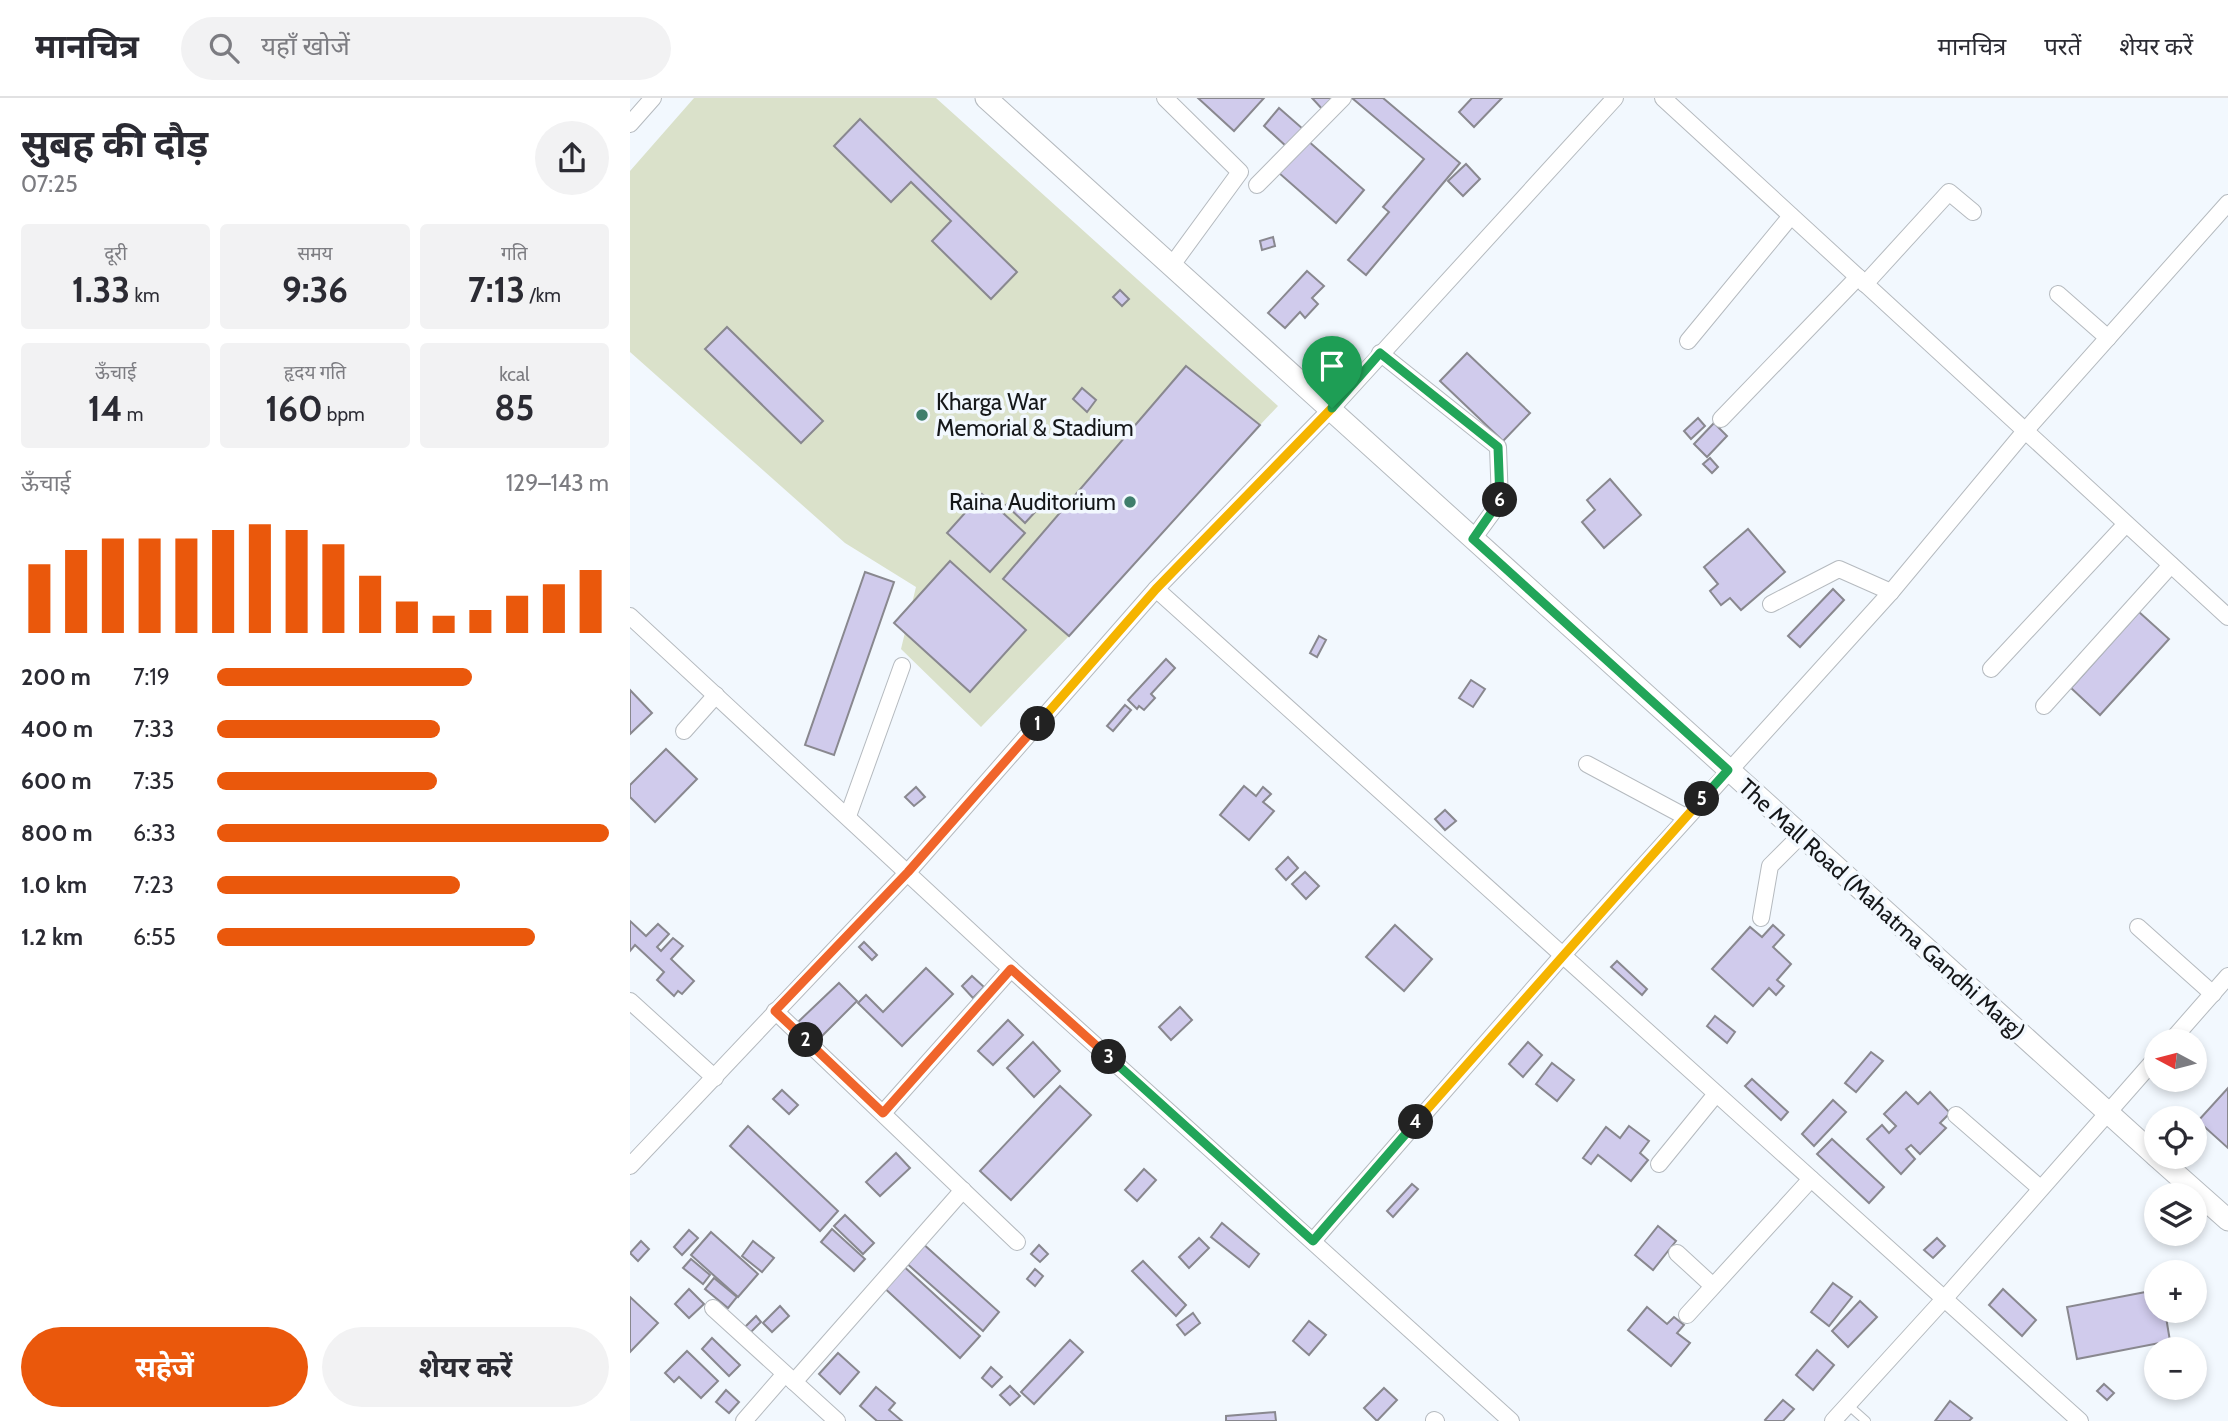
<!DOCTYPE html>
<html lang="hi">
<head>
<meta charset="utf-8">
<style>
  :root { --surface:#fff; --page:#f2f2f3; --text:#2b2b33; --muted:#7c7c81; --line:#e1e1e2; --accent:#ea580c }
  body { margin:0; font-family:Cabin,"Noto Sans Devanagari",sans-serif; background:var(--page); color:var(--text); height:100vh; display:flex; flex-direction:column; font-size:26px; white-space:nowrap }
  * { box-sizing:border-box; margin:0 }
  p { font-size:23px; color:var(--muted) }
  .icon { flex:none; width:38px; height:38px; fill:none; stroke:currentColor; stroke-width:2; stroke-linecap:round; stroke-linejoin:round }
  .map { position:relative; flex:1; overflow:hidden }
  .side { display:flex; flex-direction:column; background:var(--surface); width:630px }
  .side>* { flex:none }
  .needle { width:46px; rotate:277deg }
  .fabs { position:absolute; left:1514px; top:931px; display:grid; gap:14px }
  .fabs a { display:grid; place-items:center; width:63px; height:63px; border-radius:50%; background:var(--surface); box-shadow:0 4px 10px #0003; font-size:35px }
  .pin { position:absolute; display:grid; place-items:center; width:60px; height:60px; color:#fff; margin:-72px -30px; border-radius:50% 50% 50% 0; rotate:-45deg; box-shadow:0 0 7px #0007 }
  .pin .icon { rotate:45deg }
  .km { position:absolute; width:35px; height:35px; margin:-18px; border-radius:50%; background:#222; color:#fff; font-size:19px; line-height:35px; text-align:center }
  .round { display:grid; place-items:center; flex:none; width:74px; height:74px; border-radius:37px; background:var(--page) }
  .head { display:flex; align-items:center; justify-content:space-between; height:119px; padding:0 21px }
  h1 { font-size:38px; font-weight:700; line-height:52px }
  .stats { display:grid; grid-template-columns:repeat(3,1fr); gap:10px; height:119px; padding:7px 21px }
  .stats div { display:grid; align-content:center; border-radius:7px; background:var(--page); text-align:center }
  .stats b { font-size:35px; font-weight:700 }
  .stats small { font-size:19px; font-weight:400 }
  .stats p { font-size:19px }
  .chart { height:196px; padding:14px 21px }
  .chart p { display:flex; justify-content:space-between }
  .chart svg { width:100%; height:126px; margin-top:7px; stroke:var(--accent); stroke-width:6 }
  .button { display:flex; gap:14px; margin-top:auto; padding:14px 21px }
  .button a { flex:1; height:80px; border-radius:42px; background:var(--accent); color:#fff; font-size:28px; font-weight:700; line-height:80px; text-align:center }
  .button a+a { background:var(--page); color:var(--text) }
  ul { padding:0 21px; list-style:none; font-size:23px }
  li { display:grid; grid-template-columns:112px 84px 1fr; align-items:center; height:52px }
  li i { height:18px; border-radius:9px; background:var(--accent) }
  header { display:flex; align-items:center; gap:42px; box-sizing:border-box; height:98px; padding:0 35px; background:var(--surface); border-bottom:2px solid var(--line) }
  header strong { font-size:33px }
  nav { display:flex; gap:38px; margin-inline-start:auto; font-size:24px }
  .search { width:490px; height:63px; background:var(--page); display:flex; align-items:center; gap:18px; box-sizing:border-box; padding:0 24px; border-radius:38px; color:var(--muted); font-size:26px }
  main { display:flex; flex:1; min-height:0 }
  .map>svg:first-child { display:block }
  .green { fill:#dae1ca }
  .building { fill:#d0cbec; stroke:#89888f; stroke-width:2 }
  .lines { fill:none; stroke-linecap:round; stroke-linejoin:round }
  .lane-casing { stroke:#b5babf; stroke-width:10 }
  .street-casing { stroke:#b5babf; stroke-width:18 }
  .secondary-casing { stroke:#b5babf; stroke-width:23 }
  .lane { stroke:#fff; stroke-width:8 }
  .street { stroke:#fff; stroke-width:16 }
  .secondary { stroke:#fff; stroke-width:21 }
  .split-1-casing { stroke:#fff; stroke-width:14 }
  .split-2-casing { stroke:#fff; stroke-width:14 }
  .split-3-casing { stroke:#fff; stroke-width:14 }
  .split-4-casing { stroke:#fff; stroke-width:14 }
  .split-5-casing { stroke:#fff; stroke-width:14 }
  .split-6-casing { stroke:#fff; stroke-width:14 }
  .split-7-casing { stroke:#fff; stroke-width:14 }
  .split-1 { stroke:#f5b400; stroke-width:9 }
  .split-2 { stroke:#f0652b; stroke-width:9 }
  .split-3 { stroke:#f0652b; stroke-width:9 }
  .split-4 { stroke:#22a559; stroke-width:9 }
  .split-5 { stroke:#f5b400; stroke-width:9 }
  .split-6 { stroke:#22a559; stroke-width:9 }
  .split-7 { stroke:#22a559; stroke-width:9 }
  .poi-dot { fill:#3f7e6c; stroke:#f2f8fe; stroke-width:2.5 }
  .labels { text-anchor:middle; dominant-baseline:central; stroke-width:7; stroke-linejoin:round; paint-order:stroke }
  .poi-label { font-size:23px; fill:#151719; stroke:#f2f8fe; text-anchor:start }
  .street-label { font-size:23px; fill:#151719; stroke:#f2f8fe }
</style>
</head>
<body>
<header>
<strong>मानचित्र</strong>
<div class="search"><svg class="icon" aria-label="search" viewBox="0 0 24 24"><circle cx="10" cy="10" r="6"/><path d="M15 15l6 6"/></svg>यहाँ खोजें</div>
<nav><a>मानचित्र</a><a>परतें</a><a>शेयर करें</a></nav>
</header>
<main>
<section class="side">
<div class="head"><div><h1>सुबह की दौड़</h1><p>07:25</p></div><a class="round"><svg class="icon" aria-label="share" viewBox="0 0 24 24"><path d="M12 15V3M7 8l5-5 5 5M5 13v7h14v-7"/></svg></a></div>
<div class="stats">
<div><p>दूरी</p><b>1.33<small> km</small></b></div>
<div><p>समय</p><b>9:36</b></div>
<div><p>गति</p><b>7:13<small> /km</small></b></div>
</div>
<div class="stats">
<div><p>ऊँचाई</p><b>14<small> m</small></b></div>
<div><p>हृदय गति</p><b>160<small> bpm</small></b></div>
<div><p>kcal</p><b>85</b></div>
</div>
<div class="chart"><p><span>ऊँचाई</span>129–143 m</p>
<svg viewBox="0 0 160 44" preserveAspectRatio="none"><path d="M5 44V20M15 44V15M25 44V11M35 44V11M45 44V11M55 44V8M65 44V6M75 44V8M85 44V13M95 44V24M105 44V33M115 44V38M125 44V36M135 44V31M145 44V27M155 44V22"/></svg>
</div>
<ul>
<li><b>200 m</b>7:19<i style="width:65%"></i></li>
<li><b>400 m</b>7:33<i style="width:57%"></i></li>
<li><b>600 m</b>7:35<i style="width:56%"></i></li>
<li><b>800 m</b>6:33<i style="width:100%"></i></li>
<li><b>1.0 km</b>7:23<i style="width:62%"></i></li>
<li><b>1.2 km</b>6:55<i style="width:81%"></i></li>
</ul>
<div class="button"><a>सहेजें</a><a>शेयर करें</a></div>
</section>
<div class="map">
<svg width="1598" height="1323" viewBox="0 0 1598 1323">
  <rect width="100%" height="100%" fill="#f2f8fe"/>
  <!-- green -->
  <path class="green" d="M64,0h242l342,308 -18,19 -74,-59 -182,213 65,57 -88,91 -80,-78 15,-62 -71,-44 -215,-191v-181z"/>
  <!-- building -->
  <g class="building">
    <path d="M568,0h66l-30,33z"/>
    <path d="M682,0h25l-13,13z"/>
    <path d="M722,0h31l77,65 -94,112 -18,-15 41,-48 -6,-5 41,-48z"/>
    <path d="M842,0h30l-28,29 -15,-15z"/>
    <path d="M649,10l24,21 -16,18 -23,-21z"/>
    <path d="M230,21l157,153 -26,27 -59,-58 19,-20 -40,-39 -20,20 -57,-56z"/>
    <path d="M677,42l57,50 -28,33 -57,-50z"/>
    <path d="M836,66l14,15 -17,17 -15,-15z"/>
    <path d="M643,139l2,9 -13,4 -2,-9z"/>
    <path d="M677,173l17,15 -12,12 6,6 -13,14 -5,-6 -15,16 -17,-15z"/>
    <path d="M490,192l9,9 -7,7 -9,-9z"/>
    <path d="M97,229l96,94 -22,22 -96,-94z"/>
    <path d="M837,255l63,60 -27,28 -63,-60z"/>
    <path d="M556,268l74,59 -191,211 -66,-57z"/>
    <path d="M452,290l14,12 -9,12 -14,-13z"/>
    <path d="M1068,320l7,8 -14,13 -7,-8z"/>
    <path d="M1084,325l13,13 -20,21 -13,-13z"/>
    <path d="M1080,360l8,9 -6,6 -9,-9z"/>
    <path d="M980,381l31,36 -37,33 -22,-26 13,-12 -8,-10z"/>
    <path d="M387,395l19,18 -11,12 -19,-18z"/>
    <path d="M352,396l43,39 -35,39 -43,-39z"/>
    <path d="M1118,431l37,43 -44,38 -11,-12 -9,7 -11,-14 8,-7 -14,-17z"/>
    <path d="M320,463l76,69 -56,62 -76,-69z"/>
    <path d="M235,474l29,10 -60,173 -29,-10z"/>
    <path d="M1203,491l11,11 -44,47 -12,-11z"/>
    <path d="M1509,514l30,27 -69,76 -29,-27z"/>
    <path d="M689,538l7,4 -9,17 -7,-4z"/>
    <path d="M536,561l9,9 -24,26 4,4 -11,12 -5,-4 -2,3 -9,-9z"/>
    <path d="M841,582l14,9 -12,18 -14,-9z"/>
    <path d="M0,592l22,23 -22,21z"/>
    <path d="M495,607l6,5 -18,21 -6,-5z"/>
    <path d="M36,651l31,30 -42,43 -25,-25v-12z"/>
    <path d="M614,688l12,10 7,-9 8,7 -8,8 11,9 -25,29 -29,-25z"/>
    <path d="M286,689l9,10 -11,9 -9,-9z"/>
    <path d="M815,712l11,11 -11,9 -10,-11z"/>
    <path d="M658,759l10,11 -12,12 -10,-11z"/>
    <path d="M675,774l14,14 -13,13 -14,-15z"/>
    <path d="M0,823l16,15 12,-12 11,10 -12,13 4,4 12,-13 10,8 -12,13 23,22 -12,13 -4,-3 -4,5 -17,-16 7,-8 -29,-27 -5,6z"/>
    <path d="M765,827l37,34 -28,32 -38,-34z"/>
    <path d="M1143,827l11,10 -11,12 18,17 -14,16 7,6 -8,9 -7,-7 -16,18 -41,-37 38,-42 12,10z"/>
    <path d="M234,844l13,13 -5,5 -13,-13z"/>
    <path d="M987,863l30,28 -5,6 -31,-28z"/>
    <path d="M296,870l27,26 -51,52 -44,-43 8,-8 17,17z"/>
    <path d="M342,878l12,11 -11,11 -11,-12z"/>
    <path d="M209,885l18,18 -40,40 -19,-19z"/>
    <path d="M550,909l12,13 -21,20 -12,-13z"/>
    <path d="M1085,918l20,16 -8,11 -20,-17z"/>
    <path d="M378,922l15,15 -30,30 -15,-14z"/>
    <path d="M403,944l27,29 -26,26 -27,-29z"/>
    <path d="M898,944l14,13 -19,22 -14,-13z"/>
    <path d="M1241,954l12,9 -27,31 -11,-9z"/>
    <path d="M922,965l22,17 -17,21 -21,-17z"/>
    <path d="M1122,981l36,33 -7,8 -36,-34z"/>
    <path d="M430,988l31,29 -80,85 -31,-29z"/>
    <path d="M1598,990v60l-30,-27z"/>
    <path d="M152,992l16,15 -9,9 -16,-15z"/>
    <path d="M1276,994l12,12 12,-12 20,21 -10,10 6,5 -26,26 -9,-9 -5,4 9,10 -14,15 -34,-35 15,-14 7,8 7,-7 -12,-12z"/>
    <path d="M1203,1002l13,12 -32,34 -12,-12z"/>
    <path d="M118,1028l90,85 -18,20 -90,-85z"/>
    <path d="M999,1028l20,15 -9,12 8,7 -17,21 -33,-26 -7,9 -8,-6 23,-31 14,11z"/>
    <path d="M1202,1041l52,48 -15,16 -52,-49z"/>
    <path d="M266,1055l14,15 -30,28 -14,-14z"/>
    <path d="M514,1071l12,11 -19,21 -12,-11z"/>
    <path d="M782,1086l6,5 -25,28 -6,-6z"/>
    <path d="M215,1117l29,28 -11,11 -29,-28z"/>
    <path d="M592,1125l37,31 -10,13 -38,-30z"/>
    <path d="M1028,1128l18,15 -23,29 -18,-15z"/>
    <path d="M202,1131l33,30 -11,12 -33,-29z"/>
    <path d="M59,1132l9,8 -16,17 -8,-8z"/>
    <path d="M81,1134l47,42 -20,23 -47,-42z"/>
    <path d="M569,1140l10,10 -20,20 -10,-11z"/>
    <path d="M1307,1140l8,8 -12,12 -9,-8z"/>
    <path d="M11,1143l8,8 -11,12 -8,-8z"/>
    <path d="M123,1143l21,17 -12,14 -20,-16z"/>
    <path d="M291,1144l78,70 -16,19 -79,-70z"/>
    <path d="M409,1147l9,9 -8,8 -9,-8z"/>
    <path d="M61,1161l19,16 -7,9 -20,-16z"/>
    <path d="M513,1163l43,44 -10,11 -44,-45z"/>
    <path d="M270,1165l80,73 -20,22 -80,-74z"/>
    <path d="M405,1171l8,7 -8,10 -8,-7z"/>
    <path d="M84,1180l23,19 -9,11 -23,-19z"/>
    <path d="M1203,1185l19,14 -23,29 -18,-14z"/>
    <path d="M59,1191l15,15 -15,14 -14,-14z"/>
    <path d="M1373,1191l33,31 -14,16 -33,-31z"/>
    <path d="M1526,1192v21h9l5,30 -93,18 -10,-52z"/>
    <path d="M0,1199l28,26 -28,29z"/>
    <path d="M1230,1203l17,16 -29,30 -16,-16z"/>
    <path d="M150,1208l9,10 -17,16 -9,-9z"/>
    <path d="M1017,1209l20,17 7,-7 10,8 -7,8 13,10 -19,23 -43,-36z"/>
    <path d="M563,1215l7,10 -15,12 -8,-10z"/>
    <path d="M126,1218l5,6 -10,10 -6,-5z"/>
    <path d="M679,1223l17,14 -17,20 -16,-14z"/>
    <path d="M82,1240l28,27 -11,11 -27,-27z"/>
    <path d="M440,1242l13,12 -49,52 -13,-12z"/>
    <path d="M1187,1252l17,15 -21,25 -17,-15z"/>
    <path d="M57,1253l31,30 -17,17 -22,-21 -5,5 -9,-9z"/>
    <path d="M208,1255l21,19 -19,22 -21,-20z"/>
    <path d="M361,1269l11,10 -10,10 -10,-9z"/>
    <path d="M1474,1286l10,9 -7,7 -10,-9z"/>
    <path d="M380,1288l10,10 -10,9 -10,-10z"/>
    <path d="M246,1289l19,16 -6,7 13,11h-25l-17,-15z"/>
    <path d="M754,1290l13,12 -20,21 -13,-13z"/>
    <path d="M96,1292l13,12 -10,11 -13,-11z"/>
    <path d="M1153,1302l11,9 -11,12h-17l-1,-1z"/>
    <path d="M1320,1303l22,17 -3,3h-34z"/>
    <path d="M645,1314l1,9h-50v-5z"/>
  </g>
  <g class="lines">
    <defs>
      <path id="lane" d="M1218,1307l18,16"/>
      <g id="street">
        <path d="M535,0l75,74 -68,93"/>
        <path d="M1033,0l565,519"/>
        <path d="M0,26l23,-26"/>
        <path d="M627,87l86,-87"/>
        <path d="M1235,186l84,-92 24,20"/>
        <path d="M1428,196l50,44"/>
        <path d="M1058,243l103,-125"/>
        <path d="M750,255l118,94 2,55 -27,37"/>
        <path d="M1091,321l137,-142"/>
        <path d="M526,491l924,832"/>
        <path d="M1141,506l68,-35 52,23"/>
        <path d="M0,518l381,353 500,452"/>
        <path d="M1361,571l135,-145"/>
        <path d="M1414,608l127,-141"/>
        <path d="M54,633l32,-36"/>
        <path d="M957,666l99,53"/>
        <path d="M218,718l54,-150"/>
        <path d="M1131,820l9,-52 31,-31"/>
        <path d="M1508,829l75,67"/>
        <path d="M0,903l85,77"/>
        <path d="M145,913l242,231"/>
        <path d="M1541,943l57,-65"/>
        <path d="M253,1015l128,-144"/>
        <path d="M1326,1017l84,73"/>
        <path d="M1029,1066l57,-70"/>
        <path d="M0,1068l278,-294 248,-283 176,-181 283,-310"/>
        <path d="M683,1143l249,-285 329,-364 134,-161 203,-228"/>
        <path d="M1047,1155l36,33"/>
        <path d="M83,1210l124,113"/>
        <path d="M1057,1217l124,-136"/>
        <path d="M164,1284l169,-192"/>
        <path d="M804,1322l2,1"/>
        <path d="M114,1323l40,-46"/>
        <path d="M1203,1323l112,-123 211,-240"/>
      </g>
      <g id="secondary">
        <path d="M356,0c391,351 778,707 1170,1058"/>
        <path d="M1527,1059l71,63"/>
      </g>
    </defs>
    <!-- lane casing -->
    <use href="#lane" class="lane-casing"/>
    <!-- street casing -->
    <use href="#street" class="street-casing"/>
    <!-- secondary casing -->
    <use href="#secondary" class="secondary-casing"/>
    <!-- lane -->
    <use href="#lane" class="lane"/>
    <!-- street -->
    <use href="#street" class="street"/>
    <!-- secondary -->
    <use href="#secondary" class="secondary"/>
  </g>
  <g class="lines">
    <defs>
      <path id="split-1" d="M408,626l118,-135 176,-181"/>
      <path id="split-2" d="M176,942l-31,-29 133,-139 130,-148"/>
      <path id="split-3" d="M176,942l77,73 128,-144 98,88"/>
      <path id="split-4" d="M479,959l204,184 103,-119"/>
      <path id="split-5" d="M786,1024l286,-323"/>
      <path id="split-6" d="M870,402l-27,39 255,231 -26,29"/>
      <path id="split-7" d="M702,310l48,-55 118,94 2,53"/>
    </defs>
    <!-- split-1 casing -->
    <use href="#split-1" class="split-1-casing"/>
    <!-- split-2 casing -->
    <use href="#split-2" class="split-2-casing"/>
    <!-- split-3 casing -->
    <use href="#split-3" class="split-3-casing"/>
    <!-- split-4 casing -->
    <use href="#split-4" class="split-4-casing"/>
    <!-- split-5 casing -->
    <use href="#split-5" class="split-5-casing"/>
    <!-- split-6 casing -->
    <use href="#split-6" class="split-6-casing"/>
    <!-- split-7 casing -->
    <use href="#split-7" class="split-7-casing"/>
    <!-- split-1 -->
    <use href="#split-1" class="split-1"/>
    <!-- split-2 -->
    <use href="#split-2" class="split-2"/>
    <!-- split-3 -->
    <use href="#split-3" class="split-3"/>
    <!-- split-4 -->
    <use href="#split-4" class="split-4"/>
    <!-- split-5 -->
    <use href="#split-5" class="split-5"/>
    <!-- split-6 -->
    <use href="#split-6" class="split-6"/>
    <!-- split-7 -->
    <use href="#split-7" class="split-7"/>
  </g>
  <!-- markers -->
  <g class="poi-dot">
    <circle cx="292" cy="317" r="7"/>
    <circle cx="500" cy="404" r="7"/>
  </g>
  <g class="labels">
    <!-- poi labels -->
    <g class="poi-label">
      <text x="306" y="304">Kharga War<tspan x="306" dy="26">Memorial &amp; Stadium</tspan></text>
      <text x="486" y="404" text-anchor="end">Raina Auditorium</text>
    </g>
    <!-- street labels -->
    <g class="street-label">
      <text transform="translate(1252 811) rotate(42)">The Mall Road (Mahatma Gandhi Marg)</text>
    </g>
  </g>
</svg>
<div class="fabs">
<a><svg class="needle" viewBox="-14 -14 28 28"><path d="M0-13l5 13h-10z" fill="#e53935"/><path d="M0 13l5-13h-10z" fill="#7c7c81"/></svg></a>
<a><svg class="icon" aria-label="locate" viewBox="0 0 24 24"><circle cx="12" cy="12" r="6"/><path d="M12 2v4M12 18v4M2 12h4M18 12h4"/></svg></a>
<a><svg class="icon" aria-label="layers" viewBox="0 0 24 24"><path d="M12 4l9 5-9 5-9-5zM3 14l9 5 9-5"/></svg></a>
<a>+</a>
<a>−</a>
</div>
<div class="pin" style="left:702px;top:310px;background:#1e9e55"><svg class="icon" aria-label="arrive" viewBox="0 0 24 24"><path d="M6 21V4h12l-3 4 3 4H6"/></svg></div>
<b class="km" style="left:408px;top:626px">1</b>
<b class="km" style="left:176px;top:942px">2</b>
<b class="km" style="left:479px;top:959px">3</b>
<b class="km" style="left:786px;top:1024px">4</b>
<b class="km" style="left:1072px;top:701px">5</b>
<b class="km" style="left:870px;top:402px">6</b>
</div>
</main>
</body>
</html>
